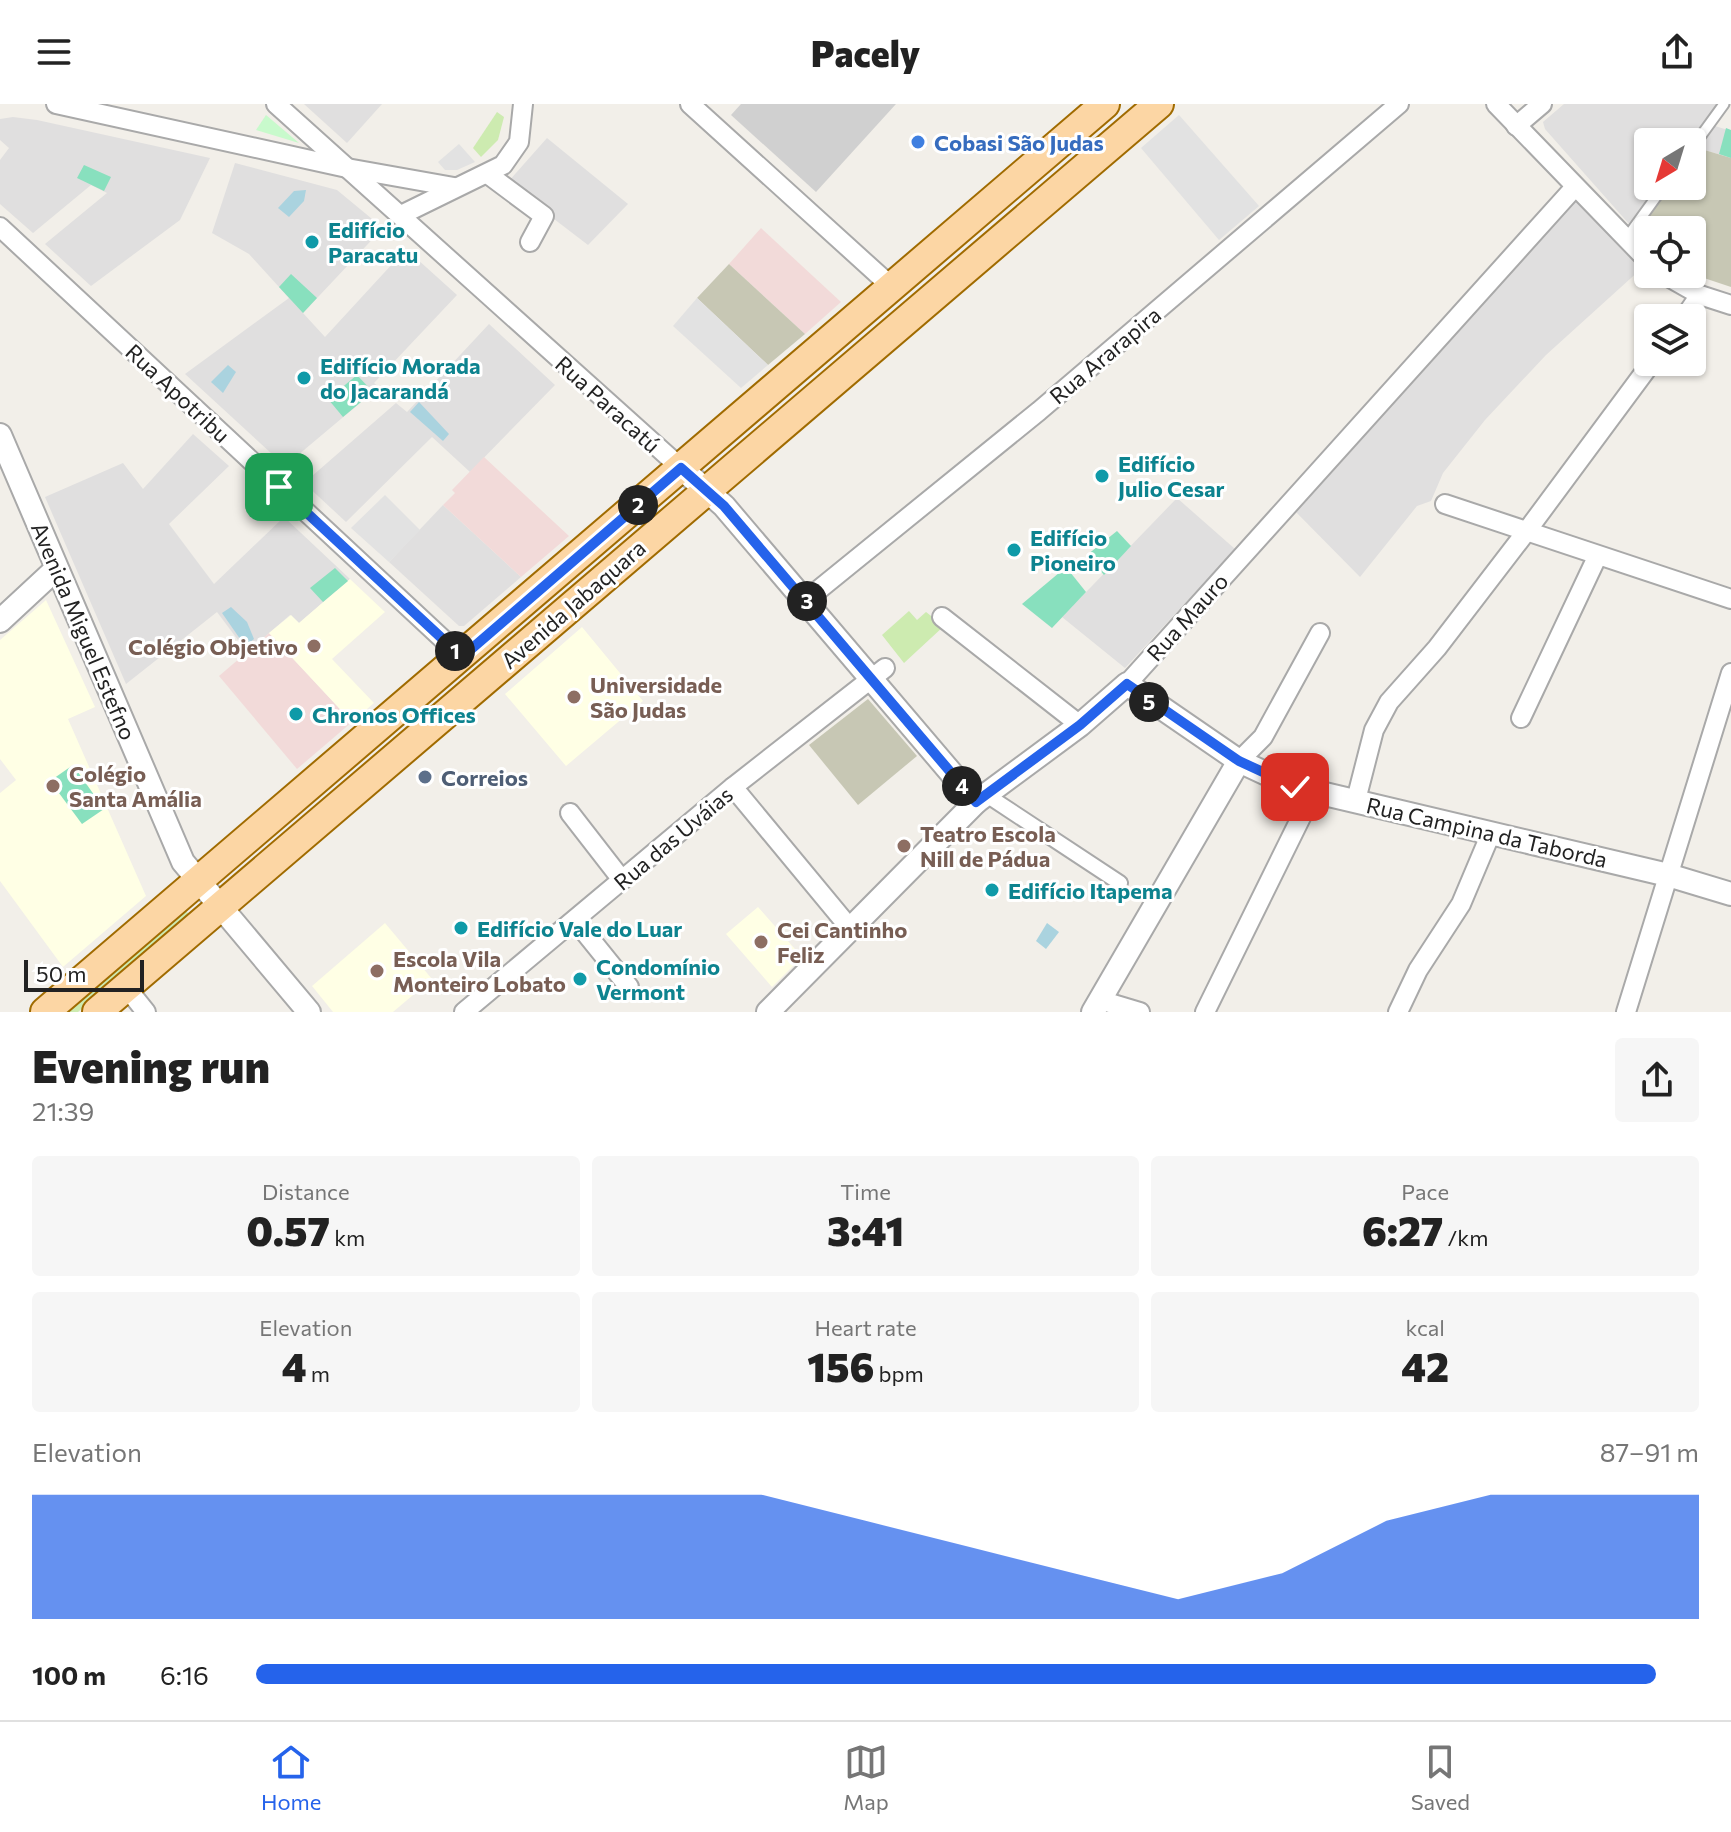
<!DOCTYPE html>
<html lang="en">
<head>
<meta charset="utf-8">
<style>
  :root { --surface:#fff; --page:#f6f6f6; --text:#222; --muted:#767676; --line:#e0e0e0; --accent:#2563eb }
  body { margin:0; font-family:Commissioner,sans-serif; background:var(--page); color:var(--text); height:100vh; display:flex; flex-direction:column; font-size:30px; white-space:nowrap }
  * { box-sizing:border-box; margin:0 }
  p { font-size:26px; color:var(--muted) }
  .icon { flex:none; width:44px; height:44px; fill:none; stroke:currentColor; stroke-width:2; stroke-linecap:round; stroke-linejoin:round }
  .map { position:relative; height:908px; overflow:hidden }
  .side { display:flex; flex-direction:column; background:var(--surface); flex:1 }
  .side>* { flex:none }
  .needle { width:52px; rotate:218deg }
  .buttons { position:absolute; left:1634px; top:24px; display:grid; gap:16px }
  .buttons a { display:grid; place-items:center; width:72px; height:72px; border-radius:8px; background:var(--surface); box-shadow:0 2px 6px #0004; font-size:40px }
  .scale { position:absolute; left:24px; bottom:20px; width:120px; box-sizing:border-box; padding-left:8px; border:4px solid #222; border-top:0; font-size:22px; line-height:28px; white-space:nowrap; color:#222; -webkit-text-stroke:6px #fff; paint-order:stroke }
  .pin { position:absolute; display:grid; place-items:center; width:68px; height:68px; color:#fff; margin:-34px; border-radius:16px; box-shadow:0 4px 12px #0006 }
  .km { position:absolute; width:40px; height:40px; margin:-20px; border-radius:50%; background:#222; color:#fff; font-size:22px; line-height:40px; text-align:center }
  .round { display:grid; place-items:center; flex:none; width:84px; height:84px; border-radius:8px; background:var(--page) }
  .summary { display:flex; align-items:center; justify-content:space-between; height:136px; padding:0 32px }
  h1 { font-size:44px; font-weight:800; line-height:60px }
  .stats { display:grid; grid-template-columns:repeat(3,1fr); gap:12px; height:136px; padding:8px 32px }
  .stats div { display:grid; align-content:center; border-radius:8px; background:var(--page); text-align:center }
  .stats b { font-size:40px; font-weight:800 }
  .stats small { font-size:22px; font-weight:400 }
  .stats p { font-size:22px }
  .chart { height:224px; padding:16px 32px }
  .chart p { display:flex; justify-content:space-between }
  .chart svg { width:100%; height:144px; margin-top:8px; fill:var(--accent); opacity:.7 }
  ul { padding:0 32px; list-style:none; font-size:26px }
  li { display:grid; grid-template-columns:128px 96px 1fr; align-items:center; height:60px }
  li i { height:20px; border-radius:10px; background:var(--accent) }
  header { display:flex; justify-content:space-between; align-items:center; height:104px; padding:0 32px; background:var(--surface); font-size:36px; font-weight:800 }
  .dock { display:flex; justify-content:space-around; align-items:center; height:112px; border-top:2px solid var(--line); background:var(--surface); font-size:22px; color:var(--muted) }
  .dock a { display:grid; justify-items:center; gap:4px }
  .dock .on { color:var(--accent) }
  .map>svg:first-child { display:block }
  .residential { fill:#e0dfdf }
  .commercial { fill:#f2dad9 }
  .education { fill:#ffffe5 }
  .religious { fill:#d0d0d0 }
  .construction { fill:#c7c7b4 }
  .grass { fill:#cdebb0 }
  .park { fill:#c8facc }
  .pitch { fill:#88e0be }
  .parking { fill:#e2e2e2 }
  .water { fill:#aad3df }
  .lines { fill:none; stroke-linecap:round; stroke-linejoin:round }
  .service-casing { stroke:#a9a9a9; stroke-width:13 }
  .pedestrian-casing { stroke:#a9a9a9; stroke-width:18 }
  .minor-casing { stroke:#a9a9a9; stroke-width:22 }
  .tertiary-casing { stroke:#a9a9a9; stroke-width:26 }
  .primary-casing { stroke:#a06b00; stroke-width:32 }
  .service { stroke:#fff; stroke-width:9 }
  .pedestrian { stroke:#fff; stroke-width:14 }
  .minor { stroke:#fff; stroke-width:18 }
  .tertiary { stroke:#fff; stroke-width:22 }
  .primary { stroke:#fcd6a4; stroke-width:28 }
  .route-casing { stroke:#fff; stroke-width:16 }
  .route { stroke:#2563eb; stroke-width:10 }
  .shop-dot { fill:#3f7fe0; stroke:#fff; stroke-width:3 }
  .culture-dot { fill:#0f9aa8; stroke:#fff; stroke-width:3 }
  .education-dot { fill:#8d6e63; stroke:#fff; stroke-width:3 }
  .service-dot { fill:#5c6f8a; stroke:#fff; stroke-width:3 }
  .labels { text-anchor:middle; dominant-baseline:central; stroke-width:6; stroke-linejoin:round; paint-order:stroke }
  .shop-label { font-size:22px; font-weight:bold; fill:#366cbe; stroke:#fff; text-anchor:start }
  .culture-label { font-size:22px; font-weight:bold; fill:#0d838f; stroke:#fff; text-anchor:start }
  .street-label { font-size:22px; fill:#222; stroke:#fff }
  .education-label { font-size:22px; font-weight:bold; fill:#785e54; stroke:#fff; text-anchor:start }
  .service-label { font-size:22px; font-weight:bold; fill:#4e5e75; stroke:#fff; text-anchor:start }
</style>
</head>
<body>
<header><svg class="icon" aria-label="menu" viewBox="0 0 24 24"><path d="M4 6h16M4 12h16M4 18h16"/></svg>Pacely<svg class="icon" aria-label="share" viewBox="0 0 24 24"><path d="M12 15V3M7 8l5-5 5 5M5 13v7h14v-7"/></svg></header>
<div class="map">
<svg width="1731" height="908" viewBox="0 0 1731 908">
  <rect width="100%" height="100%" fill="#f2efe9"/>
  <!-- residential -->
  <g class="residential">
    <path d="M304,0h78l-35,39z"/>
    <path d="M1564,0h156l-28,38h-44v44h11l-29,39 -85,-96 -2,-7z"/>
    <path d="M13,13l24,3 173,38 -30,62 -89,66 -46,-42 62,-51 -16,-8 -58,48 -33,-29v-44l9,-12 -9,-8v-21z"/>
    <path d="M1715,22l16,5v27l-33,-10z"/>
    <path d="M547,34l81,66 -40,41 -81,-62z"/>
    <path d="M235,59l102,27 46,38 -80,85 22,24 81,-88 51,46 -83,88 5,4 -94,79 -100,-92 104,-76 -40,-44 -37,-21z"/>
    <path d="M1572,93l69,72 -95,86 -61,65 -42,53 -12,28 -14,5 -57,71 -69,-70z"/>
    <path d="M489,220l66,61 -85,87 -38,-35 -86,85 -42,-39 92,-80 11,9z"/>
    <path d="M193,330l36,32 -60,58 45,60 70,-67 66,62 -51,44 -9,-8 -43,37 -30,-40 -91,72 -81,-187 78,-34 20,26z"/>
    <path d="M1177,394l58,51 -110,119 -63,-51z"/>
    <path d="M443,401l78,72 -57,49h-5l-70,-64z"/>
  </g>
  <!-- commercial -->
  <g class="commercial">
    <path d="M761,124l80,74 -36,32 -76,-70z"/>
    <path d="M484,353l85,79 -48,41 -78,-72 12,-12 -3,-3z"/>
    <path d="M269,529l83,89 -55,47 -78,-93z"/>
  </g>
  <!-- education -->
  <g class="education">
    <path d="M350,475l35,33 -53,47 42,44 -22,19 -83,-89 22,-18 8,8z"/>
    <path d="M46,496l49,107 -27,12 78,177 -83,71 -63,-86v-88l16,-13 -16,-21v-119z"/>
    <path d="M582,523l61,74 -77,65 -61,-72z"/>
    <path d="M758,803l44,50 -30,30 -46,-53z"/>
    <path d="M385,819l47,56 -39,33h-60l-21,-26z"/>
  </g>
  <!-- religious -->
  <path class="religious" d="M741,0h155l-80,88 -85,-77z"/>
  <!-- construction -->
  <g class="construction">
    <path d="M1698,44l33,10v129l-39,-13v-44h-44v10l-10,-9 33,-45h21v-29z"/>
    <path d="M729,160l76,70 -37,31 -71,-67z"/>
    <path d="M868,595l49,57 -59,49 -49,-60z"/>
  </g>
  <!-- grass -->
  <g class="grass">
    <path d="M497,8l7,5 -6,23 -17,17 -8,-9z"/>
    <path d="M909,507l8,9 9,-8 18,14 -40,37 -22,-28z"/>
    <path d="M185,805l5,7 -112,96h-13z"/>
  </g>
  <!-- park -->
  <path class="park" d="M266,11l33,28 -43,-13z"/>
  <!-- pitch -->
  <g class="pitch">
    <path d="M1726,24l5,2v28l-12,-4z"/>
    <path d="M84,61l27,12 -7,14 -27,-13z"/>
    <path d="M291,170l26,24 -14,15 -24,-26z"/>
    <path d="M357,271l16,17 -30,25 -15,-18z"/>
    <path d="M1117,427l14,15 -27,29 -17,-20z"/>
    <path d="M1066,463l20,25 -34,36 -30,-24z"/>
    <path d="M335,464l13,13 -25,21 -13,-14z"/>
    <path d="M73,661l31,44 -22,15 -32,-43z"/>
  </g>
  <!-- parking -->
  <g class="parking">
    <path d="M1179,11l80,91 -40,34 -78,-92z"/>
    <path d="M459,40l16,18 -18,8h-12l-7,-8z"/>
    <path d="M697,194l71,67 -27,23 -68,-62z"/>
    <path d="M385,391l35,35 -31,32 -38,-34z"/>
  </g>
  <!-- water -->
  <g class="water">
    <path d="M306,86l-2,11 -15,16 -11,-9 16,-17z"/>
    <path d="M228,261l8,7 -13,21 -12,-11z"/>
    <path d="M419,298l30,32 -6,7 -33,-29z"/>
    <path d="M231,503l16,15 7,17 -9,7 -23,-33z"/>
    <path d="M1047,819l12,9 -13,17 -10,-8z"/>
  </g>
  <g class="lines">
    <defs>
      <g id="service">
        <path d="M1692,44l32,-44"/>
        <path d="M1625,136l39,-54"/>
      </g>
      <path id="pedestrian" d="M985,690l135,89"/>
      <g id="minor">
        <path d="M56,0l291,64 107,19"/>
        <path d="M276,0l405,364"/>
        <path d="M690,0l203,184"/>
        <path d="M1496,0l152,157"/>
        <path d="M1516,22l26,-22"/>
        <path d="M489,71l55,41 -14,26"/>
        <path d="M401,111l102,-50 16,-23 4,-38"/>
        <path d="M0,123l462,430"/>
        <path d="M1663,170l37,21 31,10"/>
        <path d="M1684,214l16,-23"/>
        <path d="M1445,400l286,95"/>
        <path d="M806,496l233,-189 360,-307"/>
        <path d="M942,513l138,108"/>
        <path d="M1127,580l447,-496"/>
        <path d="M1521,614l76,-161"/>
        <path d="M1239,657l24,-24 57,-104"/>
        <path d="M733,683l116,140"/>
        <path d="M1356,696l18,-70 15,-28 48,-54 89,-116 126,-170"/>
        <path d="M570,709l52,67"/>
        <path d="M575,816l54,67"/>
        <path d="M126,883l20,25"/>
        <path d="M1100,896l40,12"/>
        <path d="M464,908l269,-225 152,-119"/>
        <path d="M1205,908l109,-221"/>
        <path d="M1398,908l20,-42 43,-66 30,-71"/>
        <path d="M1626,908l105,-339"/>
      </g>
      <g id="tertiary">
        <path d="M0,331l183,427 126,150"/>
        <path d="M681,364l43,38 252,296"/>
        <path d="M0,517l56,-52"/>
        <path d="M768,908l208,-210 104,-77 47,-41 112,77 56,26 373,88 63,19"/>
        <path d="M1093,908l146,-251"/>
      </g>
      <g id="primary">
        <path d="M45,908l1060,-908"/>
        <path d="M97,908l1062,-908"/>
      </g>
    </defs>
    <!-- service casing -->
    <use href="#service" class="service-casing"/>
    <!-- pedestrian casing -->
    <use href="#pedestrian" class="pedestrian-casing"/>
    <!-- minor casing -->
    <use href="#minor" class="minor-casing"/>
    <!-- tertiary casing -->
    <use href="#tertiary" class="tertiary-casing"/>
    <!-- primary casing -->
    <use href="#primary" class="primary-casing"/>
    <!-- service -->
    <use href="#service" class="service"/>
    <!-- pedestrian -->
    <use href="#pedestrian" class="pedestrian"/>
    <!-- minor -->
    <use href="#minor" class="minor"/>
    <!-- tertiary -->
    <use href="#tertiary" class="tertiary"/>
    <!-- primary -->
    <use href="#primary" class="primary"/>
  </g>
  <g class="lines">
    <defs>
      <path id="route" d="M279,383l183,170 219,-189 43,38 252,296 104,-77 47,-41 112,77 56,26"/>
    </defs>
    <!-- route casing -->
    <use href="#route" class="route-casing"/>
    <!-- route -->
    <use href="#route" class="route"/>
  </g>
  <!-- markers -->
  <circle class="shop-dot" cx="918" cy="38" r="8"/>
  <g class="culture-dot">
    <circle cx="312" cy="138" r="8"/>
    <circle cx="304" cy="274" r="8"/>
    <circle cx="1102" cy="372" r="8"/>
    <circle cx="1014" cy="446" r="8"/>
    <circle cx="296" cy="610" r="8"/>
    <circle cx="992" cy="786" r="8"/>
    <circle cx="461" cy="824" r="8"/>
    <circle cx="580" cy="875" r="8"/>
  </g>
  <g class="education-dot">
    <circle cx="314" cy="542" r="8"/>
    <circle cx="574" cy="593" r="8"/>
    <circle cx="53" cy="682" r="8"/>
    <circle cx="904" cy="742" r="8"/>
    <circle cx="761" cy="838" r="8"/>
    <circle cx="377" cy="867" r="8"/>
  </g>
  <circle class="service-dot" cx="425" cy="673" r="8"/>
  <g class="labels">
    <!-- shop labels -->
    <g class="shop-label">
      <text x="934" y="38">Cobasi São Judas</text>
    </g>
    <!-- culture labels -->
    <g class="culture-label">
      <text x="328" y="125">Edifício<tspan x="328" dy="25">Paracatu</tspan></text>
      <text x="320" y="261">Edifício Morada<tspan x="320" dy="25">do Jacarandá</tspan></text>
      <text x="1118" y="359">Edifício<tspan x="1118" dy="25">Julio Cesar</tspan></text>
      <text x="1030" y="433">Edifício<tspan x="1030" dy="25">Pioneiro</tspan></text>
      <text x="312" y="610">Chronos Offices</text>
      <text x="1008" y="786">Edifício Itapema</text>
      <text x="477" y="824">Edifício Vale do Luar</text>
      <text x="596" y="862">Condomínio<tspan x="596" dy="25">Vermont</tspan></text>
    </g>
    <!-- street labels -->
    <g class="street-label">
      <text transform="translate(1105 251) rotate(-40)">Rua Ararapira</text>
      <text transform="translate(178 289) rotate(43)">Rua Apotribu</text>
      <text transform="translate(608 300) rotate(42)">Rua Paracatú</text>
      <text transform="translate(573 500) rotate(-41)">Avenida Jabaquara</text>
      <text transform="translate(1187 513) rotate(-48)">Rua Mauro</text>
      <text transform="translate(84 527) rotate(67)">Avenida Miguel Estefno</text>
      <text transform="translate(1487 728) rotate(13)">Rua Campina da Taborda</text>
      <text transform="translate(673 734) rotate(-40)">Rua das Uváias</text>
    </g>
    <!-- education labels -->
    <g class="education-label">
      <text x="298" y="542" text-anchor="end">Colégio Objetivo</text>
      <text x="590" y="580">Universidade<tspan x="590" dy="25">São Judas</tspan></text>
      <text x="69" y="669">Colégio<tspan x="69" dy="25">Santa Amália</tspan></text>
      <text x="920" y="729">Teatro Escola<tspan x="920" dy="25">Nill de Pádua</tspan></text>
      <text x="777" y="825">Cei Cantinho<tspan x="777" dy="25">Feliz</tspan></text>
      <text x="393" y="854">Escola Vila<tspan x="393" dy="25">Monteiro Lobato</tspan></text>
    </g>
    <!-- service labels -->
    <g class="service-label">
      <text x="441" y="673">Correios</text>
    </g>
  </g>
</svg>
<div class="buttons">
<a><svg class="needle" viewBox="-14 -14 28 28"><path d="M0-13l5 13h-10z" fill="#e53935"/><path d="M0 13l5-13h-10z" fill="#767676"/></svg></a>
<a><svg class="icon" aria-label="locate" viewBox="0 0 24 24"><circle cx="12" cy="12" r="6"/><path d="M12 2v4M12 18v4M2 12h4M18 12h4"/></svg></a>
<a><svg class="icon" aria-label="layers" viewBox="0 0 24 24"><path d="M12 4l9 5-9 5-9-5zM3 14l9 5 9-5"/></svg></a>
</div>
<div class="scale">50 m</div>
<div class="pin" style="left:279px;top:383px;background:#1e9e55"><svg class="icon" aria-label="arrive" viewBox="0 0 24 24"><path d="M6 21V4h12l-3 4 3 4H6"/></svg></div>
<div class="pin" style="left:1295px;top:683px;background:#d93025"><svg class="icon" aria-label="check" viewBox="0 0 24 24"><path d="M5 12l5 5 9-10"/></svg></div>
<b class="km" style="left:455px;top:547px">1</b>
<b class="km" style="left:638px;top:401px">2</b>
<b class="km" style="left:807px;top:497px">3</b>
<b class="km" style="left:962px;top:682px">4</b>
<b class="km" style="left:1149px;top:598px">5</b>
</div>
<section class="side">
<div class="summary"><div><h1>Evening run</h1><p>21:39</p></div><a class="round"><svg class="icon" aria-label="share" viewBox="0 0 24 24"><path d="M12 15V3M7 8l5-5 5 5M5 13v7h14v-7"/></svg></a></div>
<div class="stats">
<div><p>Distance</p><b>0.57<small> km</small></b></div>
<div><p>Time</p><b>3:41</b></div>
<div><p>Pace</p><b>6:27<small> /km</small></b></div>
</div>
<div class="stats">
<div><p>Elevation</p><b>4<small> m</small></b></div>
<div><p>Heart rate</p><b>156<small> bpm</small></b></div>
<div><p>kcal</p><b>42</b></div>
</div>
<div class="chart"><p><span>Elevation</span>87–91 m</p>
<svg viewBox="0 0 160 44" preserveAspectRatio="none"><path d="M0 44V6L10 6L20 6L30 6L40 6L50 6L60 6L70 6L80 14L90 22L100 30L110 38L120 30L130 14L140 6L150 6L160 6V44z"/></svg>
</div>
<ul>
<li><b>100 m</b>6:16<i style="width:97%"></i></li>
</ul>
</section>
<nav class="dock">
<a class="on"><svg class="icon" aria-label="home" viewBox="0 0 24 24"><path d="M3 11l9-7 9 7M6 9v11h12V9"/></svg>Home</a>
<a><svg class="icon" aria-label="map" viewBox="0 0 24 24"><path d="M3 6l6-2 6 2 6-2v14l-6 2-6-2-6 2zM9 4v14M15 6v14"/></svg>Map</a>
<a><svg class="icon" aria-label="saved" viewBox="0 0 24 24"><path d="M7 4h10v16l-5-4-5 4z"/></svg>Saved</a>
</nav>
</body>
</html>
